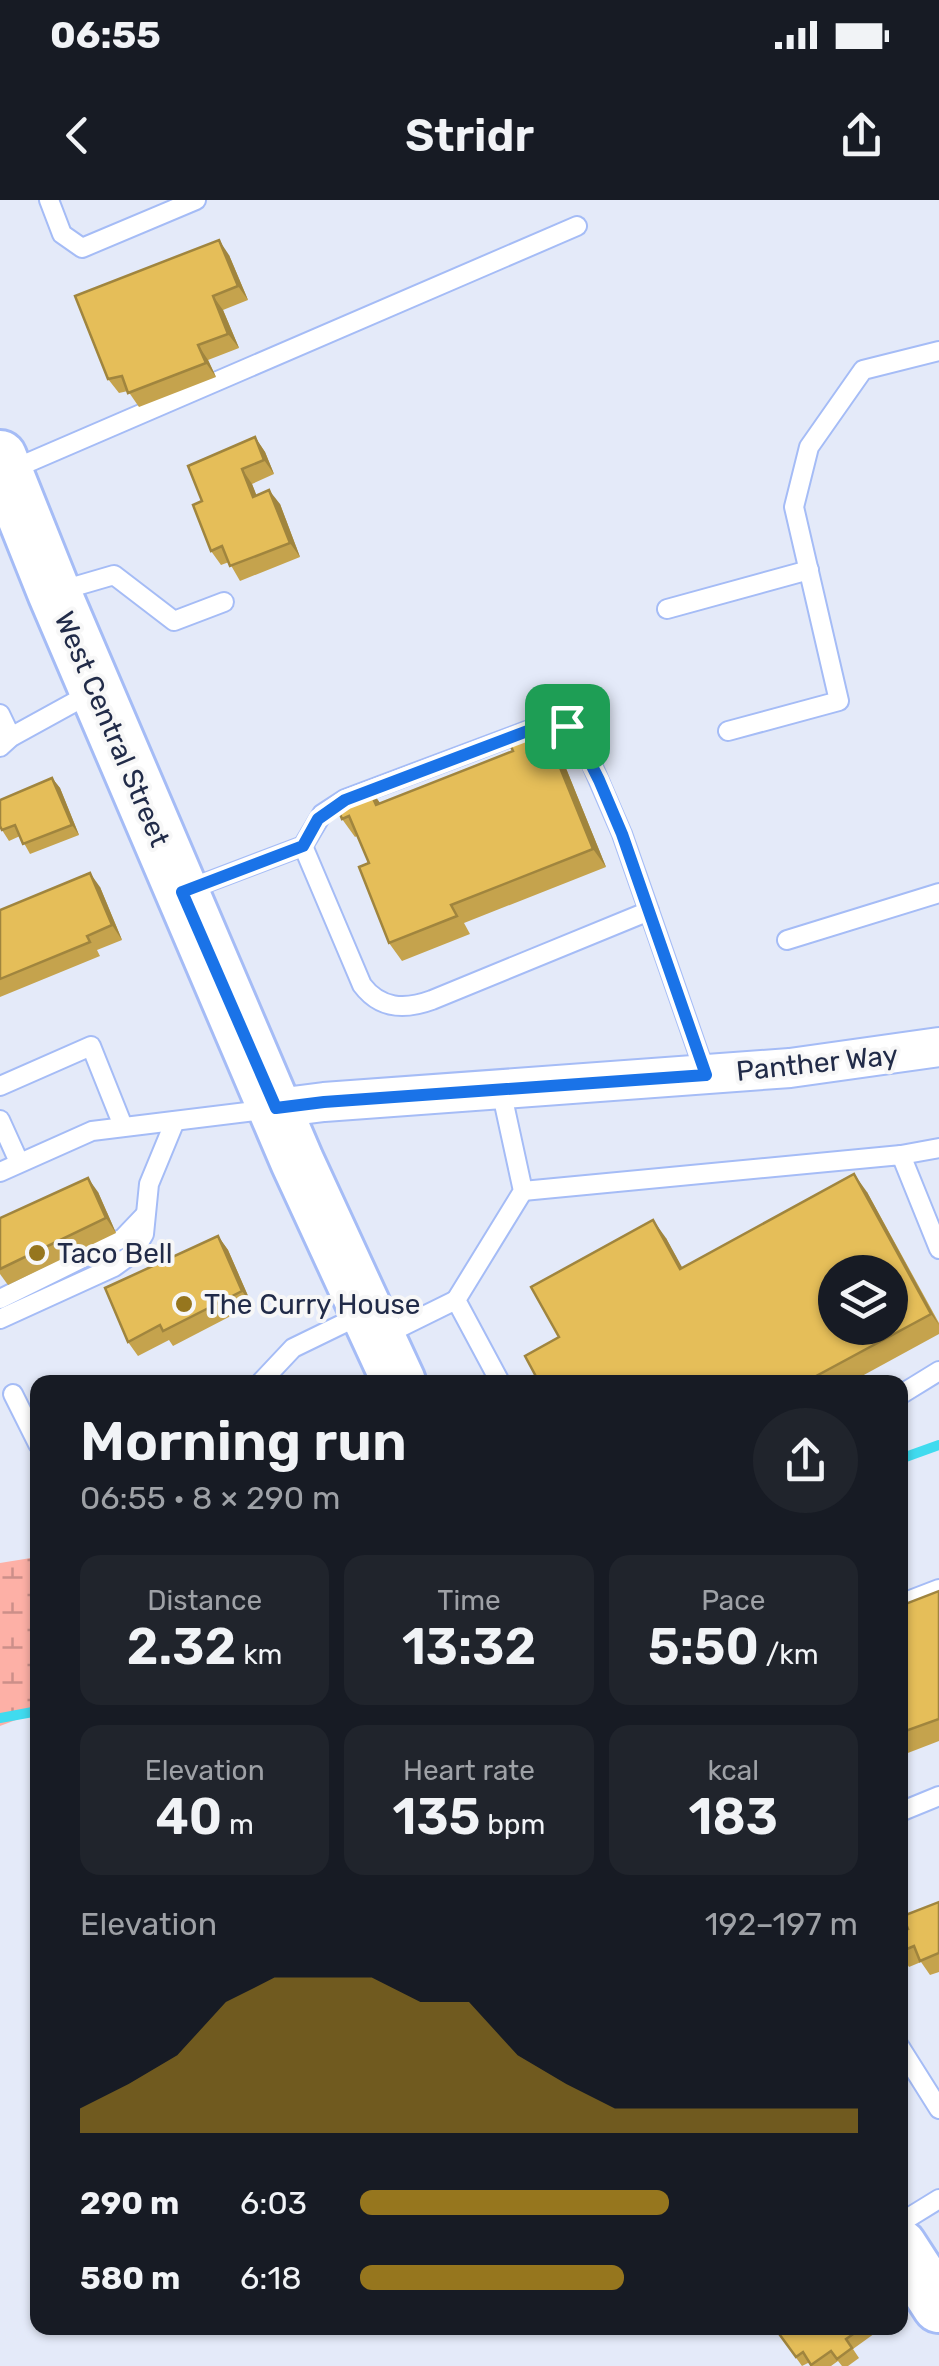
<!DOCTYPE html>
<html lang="en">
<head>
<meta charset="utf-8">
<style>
  :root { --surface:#171b24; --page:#20242c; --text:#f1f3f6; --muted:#9ea1a6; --accent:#96761e }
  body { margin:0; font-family:Rubik,sans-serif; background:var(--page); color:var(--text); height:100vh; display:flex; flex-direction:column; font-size:38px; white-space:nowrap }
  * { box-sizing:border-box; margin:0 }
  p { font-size:32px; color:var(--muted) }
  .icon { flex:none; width:55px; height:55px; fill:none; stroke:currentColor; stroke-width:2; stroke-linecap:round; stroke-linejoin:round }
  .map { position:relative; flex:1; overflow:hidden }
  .drawer { position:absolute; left:30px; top:1175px; width:878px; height:960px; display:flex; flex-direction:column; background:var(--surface); border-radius:20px; box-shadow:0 2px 8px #0004 }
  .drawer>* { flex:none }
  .fabs { position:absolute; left:818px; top:1055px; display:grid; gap:20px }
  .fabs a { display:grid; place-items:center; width:90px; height:90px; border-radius:50%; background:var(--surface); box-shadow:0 2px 8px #0004; font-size:50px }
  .pin { position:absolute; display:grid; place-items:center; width:85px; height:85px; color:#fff; margin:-42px; border-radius:20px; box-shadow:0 5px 15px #0006 }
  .round { display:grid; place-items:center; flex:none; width:105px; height:105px; border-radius:52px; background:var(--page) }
  .head { display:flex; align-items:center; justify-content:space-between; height:170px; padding:0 50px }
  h1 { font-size:55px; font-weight:600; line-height:75px }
  .figures { display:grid; grid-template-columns:repeat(3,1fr); gap:15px; height:170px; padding:10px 50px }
  .figures div { display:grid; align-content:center; border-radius:20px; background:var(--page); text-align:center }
  .figures b { font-size:50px; font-weight:600 }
  .figures small { font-size:28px; font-weight:400 }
  .figures p { font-size:28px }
  .chart { height:280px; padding:20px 50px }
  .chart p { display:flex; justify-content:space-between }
  .chart svg { width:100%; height:180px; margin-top:10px; fill:var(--accent); opacity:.7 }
  ul { padding:0 50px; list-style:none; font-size:32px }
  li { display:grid; grid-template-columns:160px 120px 1fr; align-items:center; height:75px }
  li i { height:25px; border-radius:12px; background:var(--accent) }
  .status { display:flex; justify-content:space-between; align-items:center; height:70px; padding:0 50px; background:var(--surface); direction:ltr }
  .status svg { height:28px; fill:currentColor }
  header { display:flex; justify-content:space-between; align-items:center; height:130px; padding:0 50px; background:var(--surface); font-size:45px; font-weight:600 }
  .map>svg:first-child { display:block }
  .wetland { fill:url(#wetland-marsh) }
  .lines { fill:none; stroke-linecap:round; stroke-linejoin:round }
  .stream { stroke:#40dbef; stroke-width:10 }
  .service-casing { stroke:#a5bcf6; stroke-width:22 }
  .minor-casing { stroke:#a5bcf6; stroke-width:42 }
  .secondary-casing { stroke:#a5bcf6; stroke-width:58 }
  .service { stroke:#fff; stroke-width:18 }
  .minor { stroke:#fff; stroke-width:38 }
  .secondary { stroke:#fff; stroke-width:52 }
  .wall { fill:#c5a34d }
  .shaded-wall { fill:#a0853e }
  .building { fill:#e5be59; stroke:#a0853e; stroke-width:2.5; fill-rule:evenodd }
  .route-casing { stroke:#fff; stroke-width:20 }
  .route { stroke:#1a73e8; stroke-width:12 }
  .poi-dot { fill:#96761e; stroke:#f7f7f7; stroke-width:4 }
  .labels { text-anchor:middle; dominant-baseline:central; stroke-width:8; stroke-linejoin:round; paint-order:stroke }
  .street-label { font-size:28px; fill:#212b48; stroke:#f7f7f7 }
  .poi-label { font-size:28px; fill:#212b48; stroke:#f7f7f7; text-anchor:start }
</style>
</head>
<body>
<div class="status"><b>06:55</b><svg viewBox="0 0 49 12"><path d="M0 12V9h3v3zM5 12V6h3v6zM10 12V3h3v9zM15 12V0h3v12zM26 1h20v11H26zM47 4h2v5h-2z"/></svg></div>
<header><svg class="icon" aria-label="back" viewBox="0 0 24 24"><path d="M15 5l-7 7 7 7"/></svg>Stridr<svg class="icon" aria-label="share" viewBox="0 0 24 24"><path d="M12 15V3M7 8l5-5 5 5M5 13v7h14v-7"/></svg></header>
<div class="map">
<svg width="939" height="2166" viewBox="0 0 939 2166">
  <defs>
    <pattern id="wetland-marsh" width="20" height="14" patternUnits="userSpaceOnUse" patternTransform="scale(2.5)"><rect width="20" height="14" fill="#fdb0a6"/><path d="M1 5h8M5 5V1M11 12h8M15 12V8" fill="none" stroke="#cc8f89"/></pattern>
  </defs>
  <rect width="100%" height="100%" fill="#e4eaf9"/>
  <!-- wetland -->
  <path class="wetland" d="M37,1357v155l-37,14v-163z"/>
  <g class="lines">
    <!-- stream -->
    <g class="stream">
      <path d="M900,1259l39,-14"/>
      <path d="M0,1518l38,-7"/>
    </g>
    <defs>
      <g id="service">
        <path d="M49,0l13,34 20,14 114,-48"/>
        <path d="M11,270l566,-244"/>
        <path d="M59,391l55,-16 60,46 50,-19"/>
        <path d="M667,409l142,-39"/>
        <path d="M0,514l11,23"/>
        <path d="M728,531l111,-30 -45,-194 15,-60 54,-77 76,-19"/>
        <path d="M0,547l11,-10 80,-44"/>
        <path d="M303,646l19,-32 23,-15 200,-75c19,-2 28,4 38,20l39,90 27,77"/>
        <path d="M187,690l116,-44 59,139c18,24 43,25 70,15l217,-89 57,164"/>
        <path d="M787,740l152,-47"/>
        <path d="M0,886l91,-40 32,80"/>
        <path d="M0,920l19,42"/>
        <path d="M901,955l38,-7"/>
        <path d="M0,972l92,-41 179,-22"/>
        <path d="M523,991l378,-36 38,94"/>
        <path d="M0,1099l123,-61 21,-22"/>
        <path d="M0,1119l114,-52 18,-13 12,-20 5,-50 26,-63"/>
        <path d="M385,1135l71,-35"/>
        <path d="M261,1182l32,-34 72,-35"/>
        <path d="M500,1182l-44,-82 67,-109 -22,-101"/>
        <path d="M13,1194l25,50"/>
        <path d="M900,1195l39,-24"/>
        <path d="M900,1404l39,-15"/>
        <path d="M900,1612l39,-16"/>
        <path d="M900,1847l39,62"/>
        <path d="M900,2023l39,-24"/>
      </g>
      <path id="minor" d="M277,908l47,-6 466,-34 149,-21"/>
      <g id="secondary">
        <path d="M0,257l54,135 243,569 102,221"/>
        <path d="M900,2046l39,60"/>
      </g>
    </defs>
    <!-- service casing -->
    <use href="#service" class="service-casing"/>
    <!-- minor casing -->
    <use href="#minor" class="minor-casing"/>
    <!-- secondary casing -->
    <use href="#secondary" class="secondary-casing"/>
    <!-- service -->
    <use href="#service" class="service"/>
    <!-- minor -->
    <use href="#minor" class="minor"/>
    <!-- secondary -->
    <use href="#secondary" class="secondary"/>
  </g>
  <!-- wall -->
  <g class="wall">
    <path d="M229,55l19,45 -25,10 16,38 -31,12 8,17 -77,30 -11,-16 -9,2 -11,-14z"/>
    <path d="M255,237l10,15 9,22 -22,10 4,11 24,9 20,53 -60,24 -11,-19 -8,3 -10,-14 -9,-50z"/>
    <path d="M541,540l20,16 45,111 -142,56 6,11 -68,27 -13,-18 -20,-80 -12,-27 -2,1 -13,-18 25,-34 13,18z"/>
    <path d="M52,578l8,10 19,47 -49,19 -10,-18 -11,5 -7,-11z"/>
    <path d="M100,687l22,53 -25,10 3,6 -100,41v-87z"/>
    <path d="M98,992l18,41 -108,52 -8,-11v-56z"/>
    <path d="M867,992l72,131v11l-88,48h-312l20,-45 107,-99 16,30z"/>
    <path d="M218,1036l10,14 24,55 -79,41 -4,-6 -31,16 -10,-14z"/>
    <path d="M939,1391v150l-39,15v-150z"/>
    <path d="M939,1702v70l-9,3 -9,-13 -12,5 -9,-15 8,-23z"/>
    <path d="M781,2128h95l2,3 -25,18 6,9 -11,8h-6l-4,-5 -7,5h-19l-2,-4 -8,4 -25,-35z"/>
  </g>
  <!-- shaded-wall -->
  <g class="shaded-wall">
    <path d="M219,40l10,15 19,45 -10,-14z"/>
    <path d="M213,96l10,14 16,38 -11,-14z"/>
    <path d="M198,145l10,15 8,17 -10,-14z"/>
    <path d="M255,237l10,15 9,22 -10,-14z"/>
    <path d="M242,269l10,15 11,27 -10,-14z"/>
    <path d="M269,290l11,14 20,53 -10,-14z"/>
    <path d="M529,522l12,18 -4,2z"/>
    <path d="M548,538l13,18 45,111 -13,-18z"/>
    <path d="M52,578l8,10 19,47 -7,-10z"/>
    <path d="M367,585l13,18 -4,2z"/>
    <path d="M90,673l10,14 22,53 -10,-15z"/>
    <path d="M854,974l13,18 72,133 -8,-11z"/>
    <path d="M88,978l10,14 18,41 -10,-15z"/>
    <path d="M653,1020l13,18 27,49 -13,-18z"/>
    <path d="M218,1036l10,14 24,55 -10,-14z"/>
  </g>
  <!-- building -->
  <g class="building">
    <path d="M219,40l19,46 -25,10 15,38 -30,11 8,18 -78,30 -6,-17 -14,3 -33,-83z"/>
    <path d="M255,237l9,23 -22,9 11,28 16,-7 21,53 -60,23 -8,-20 -11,5 -18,-46 9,-4 -14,-35z"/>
    <path d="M529,522l8,20 11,-4 45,111 -142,56 6,11 -68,27 -30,-76 10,-4 -20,-47 -7,3 -8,-20 33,-14 9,20 137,-54 -8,-19z"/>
    <path d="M52,578l20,47 -49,19 -8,-19 -13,5 -2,-4v-26z"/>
    <path d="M90,673l22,52 -25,11 3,6 -90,37v-69z"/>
    <path d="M854,974l77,140 -126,68h-266l-14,-26 34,-19 -28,-50 122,-67 27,49zM835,1072h55v56h-55z"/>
    <path d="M88,978l18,40 -106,51v-51z"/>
    <path d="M218,1036l24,55 -79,40 -3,-6 -32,17 -23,-54z"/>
    <path d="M939,1391v128l-39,14v-127z"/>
    <path d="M939,1702v51l-19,8 -6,-15 -14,6v-20l8,-3 -5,-13z"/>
    <path d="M781,2128h81l-16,11 6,9 -15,11 -6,-8 -20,14 -8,-13 -7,5 -19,-26z"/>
  </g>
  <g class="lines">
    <defs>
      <path id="route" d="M558,523l17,9 24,48 23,54 84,241 -382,27 -48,6 -94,-216 121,-46 15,-27 27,-19 201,-76z"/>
    </defs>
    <!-- route casing -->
    <use href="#route" class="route-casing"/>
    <!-- route -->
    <use href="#route" class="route"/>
  </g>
  <!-- markers -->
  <g class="poi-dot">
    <circle cx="37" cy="1053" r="10"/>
    <circle cx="184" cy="1104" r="10"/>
  </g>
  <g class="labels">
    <!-- street labels -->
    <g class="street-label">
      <text transform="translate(112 529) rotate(67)">West Central Street</text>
      <text transform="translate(817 863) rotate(-6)">Panther Way</text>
    </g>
    <!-- poi labels -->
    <g class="poi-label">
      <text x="57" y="1053">Taco Bell</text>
      <text x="204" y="1104">The Curry House</text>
    </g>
  </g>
</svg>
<div class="fabs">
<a><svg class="icon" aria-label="layers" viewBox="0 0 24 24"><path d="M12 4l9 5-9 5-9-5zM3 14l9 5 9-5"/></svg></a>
</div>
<div class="pin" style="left:567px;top:526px;background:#1e9e55"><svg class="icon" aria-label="arrive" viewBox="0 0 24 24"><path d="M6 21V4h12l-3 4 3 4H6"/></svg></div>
<section class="drawer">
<div class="head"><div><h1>Morning run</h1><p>06:55 · 8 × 290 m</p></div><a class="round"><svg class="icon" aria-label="share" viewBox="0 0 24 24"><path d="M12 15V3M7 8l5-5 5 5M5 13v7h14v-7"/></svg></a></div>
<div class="figures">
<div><p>Distance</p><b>2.32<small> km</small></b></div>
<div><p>Time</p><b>13:32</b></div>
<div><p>Pace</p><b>5:50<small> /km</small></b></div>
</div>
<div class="figures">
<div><p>Elevation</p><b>40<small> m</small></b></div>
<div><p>Heart rate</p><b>135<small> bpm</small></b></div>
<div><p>kcal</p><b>183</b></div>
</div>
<div class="chart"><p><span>Elevation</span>192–197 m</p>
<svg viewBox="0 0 160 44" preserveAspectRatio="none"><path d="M0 44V38L10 32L20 25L30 12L40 6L50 6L60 6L70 12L80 12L90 25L100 32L110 38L120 38L130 38L140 38L150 38L160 38V44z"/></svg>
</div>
<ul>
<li><b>290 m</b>6:03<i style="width:62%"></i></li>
<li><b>580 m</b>6:18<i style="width:53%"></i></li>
</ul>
</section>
</div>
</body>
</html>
